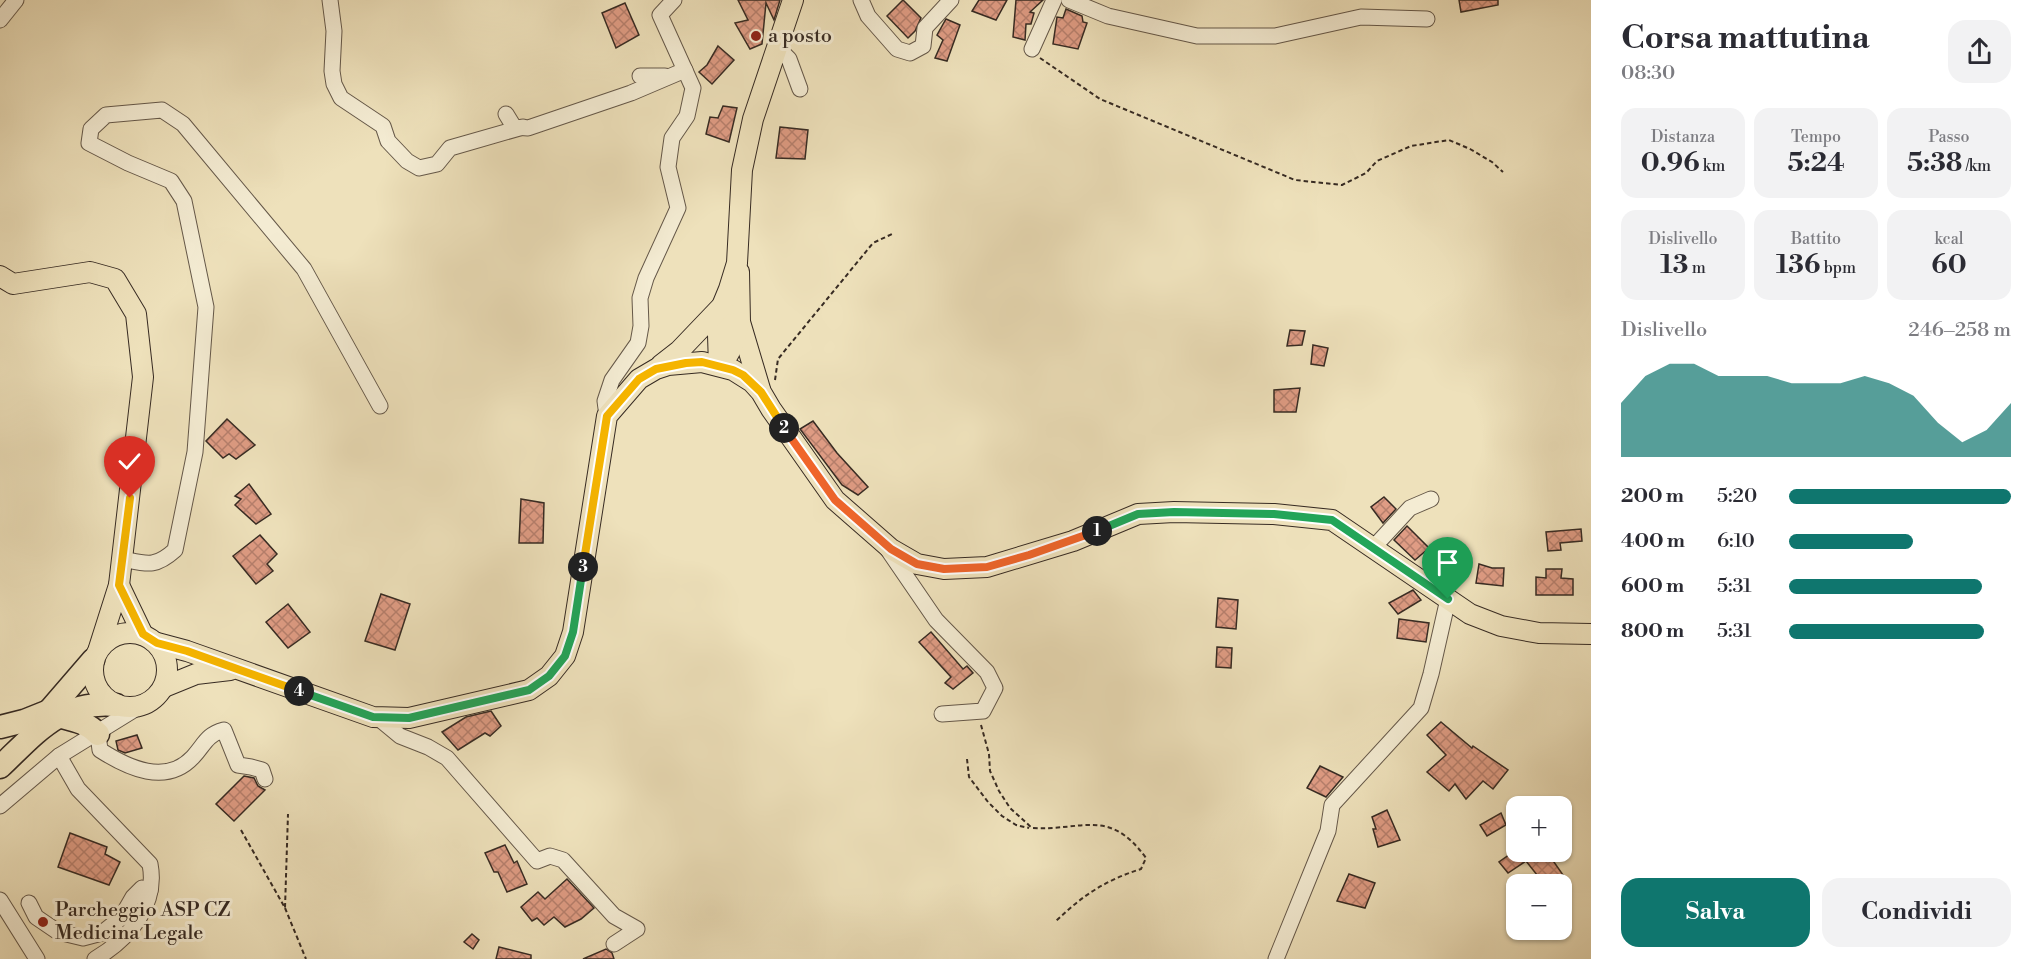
<!DOCTYPE html>
<html lang="it">
<head>
<meta charset="utf-8">
<style>
  :root { --surface:#fff; --page:#f2f2f3; --text:#2b2b33; --muted:#7c7c81; --accent:#0f766e }
  body { margin:0; font-family:"Libre Bodoni",serif; background:var(--page); color:var(--text); height:100vh; display:flex; flex-direction:column; font-size:22px; white-space:nowrap }
  * { box-sizing:border-box; margin:0 }
  p { font-size:20px; color:var(--muted) }
  .icon { flex:none; width:33px; height:33px; fill:none; stroke:currentColor; stroke-width:2; stroke-linecap:round; stroke-linejoin:round }
  .map { position:relative; flex:1; overflow:hidden }
  .side { display:flex; flex-direction:column; background:var(--surface); width:450px }
  .side>* { flex:none }
  .controls { position:absolute; left:1506px; top:796px; display:grid; gap:12px }
  .controls a { display:grid; place-items:center; width:66px; height:66px; border-radius:12px; background:var(--surface); box-shadow:0 2px 4px #0004; font-size:30px }
  .pin { position:absolute; display:grid; place-items:center; width:51px; height:51px; color:#fff; margin:-62px -26px; border-radius:50% 50% 50% 0; rotate:-45deg; box-shadow:0 0 6px #0007 }
  .pin .icon { rotate:45deg }
  .km { position:absolute; width:30px; height:30px; margin:-15px; border-radius:50%; background:#222; color:#fff; font-size:16px; line-height:30px; text-align:center }
  .round { display:grid; place-items:center; flex:none; width:63px; height:63px; border-radius:18px; background:var(--page) }
  .head { display:flex; align-items:center; justify-content:space-between; height:102px; padding:0 30px }
  h1 { font-size:33px; font-weight:700; line-height:45px }
  .metrics { display:grid; grid-template-columns:repeat(3,1fr); gap:9px; height:102px; padding:6px 30px }
  .metrics div { display:grid; align-content:center; border-radius:15px; background:var(--page); text-align:center }
  .metrics b { font-size:26px; font-weight:700 }
  .metrics small { font-size:16px; font-weight:400 }
  .metrics p { font-size:16px }
  .chart { height:168px; padding:12px 30px }
  .chart p { display:flex; justify-content:space-between }
  .chart svg { width:100%; height:108px; margin-top:6px; fill:var(--accent); opacity:.7 }
  .button { display:flex; gap:12px; margin-top:auto; padding:12px 30px }
  .button a { flex:1; height:69px; border-radius:18px; background:var(--accent); color:#fff; font-size:24px; font-weight:700; line-height:69px; text-align:center }
  .button a+a { background:var(--page); color:var(--text) }
  ul { padding:0 30px; list-style:none; font-size:20px }
  li { display:grid; grid-template-columns:96px 72px 1fr; align-items:center; height:45px }
  li i { height:15px; border-radius:8px; background:var(--accent) }
  main { display:flex; flex:1; min-height:0 }
  .map>svg:first-child { display:block }
  .building { fill:url(#building-cross-hatch); stroke:#372b23; stroke-width:1.5 }
  .lines { fill:none; stroke-linecap:round; stroke-linejoin:round }
  .minor-casing { stroke:#655849; stroke-width:17 }
  .major-casing { stroke:#372b23; stroke-width:22 }
  .highway-casing { stroke:#372b23; stroke-width:25 }
  .path { stroke:#372b23; stroke-width:2; stroke-dasharray:4.5 3; stroke-linecap:butt }
  .minor { stroke:#f4ecd3; stroke-width:15 }
  .major { stroke:#eee1bb; stroke-width:20 }
  .highway { stroke:#eee1bb; stroke-width:22 }
  .split-1-casing { stroke:#fff; stroke-width:12 }
  .split-2-casing { stroke:#fff; stroke-width:12 }
  .split-3-casing { stroke:#fff; stroke-width:12 }
  .split-4-casing { stroke:#fff; stroke-width:12 }
  .split-5-casing { stroke:#fff; stroke-width:12 }
  .split-1 { stroke:#22a559; stroke-width:8 }
  .split-2 { stroke:#f0652b; stroke-width:8 }
  .split-3 { stroke:#f5b400; stroke-width:8 }
  .split-4 { stroke:#22a559; stroke-width:8 }
  .split-5 { stroke:#f5b400; stroke-width:8 }
  .poi-dot { fill:#8f2418; stroke:#f4ecd3; stroke-width:2 }
  .labels { text-anchor:middle; dominant-baseline:central; stroke-width:6; stroke-linejoin:round; paint-order:stroke }
  .poi-label { font-size:20px; fill:#372b23; stroke:#f4ecd3; text-anchor:start }
</style>
</head>
<body>
<main>
<div class="map">
<svg width="1591" height="959" viewBox="0 0 1591 959">
  <defs>
    <pattern id="building-cross-hatch" width="8" height="8" patternUnits="userSpaceOnUse" patternTransform="scale(1.5)"><rect width="8" height="8" fill="#df9c84"/><path d="M0 0l8 8M0 8l8-8" fill="none" stroke="#b67f6c"/></pattern>
  </defs>
  <rect width="100%" height="100%" fill="#eee1bb"/>
  <filter id="stains"><feTurbulence type="fractalNoise" baseFrequency=".00333" numOctaves="4"/><feColorMatrix values="0 0 0 0 .2 0 0 0 0 .09 0 0 0 0 .02 0 0 0 .5 -.17"/></filter>
  <radialGradient id="worn" r=".72"><stop offset=".6" stop-color="#630" stop-opacity="0"/><stop offset="1" stop-color="#630" stop-opacity=".3"/></radialGradient>
  <!-- building -->
  <g class="building">
    <path d="M738,0h42l-6,20 -8,-17 -4,41 -12,5 -15,-26 13,-3z"/>
    <path d="M903,0l18,18 -6,13 -7,7 -21,-22z"/>
    <path d="M979,0h28l-11,20 -24,-9z"/>
    <path d="M1016,0h27l-13,12 4,1 -3,11h-5l-1,16 -12,-3z"/>
    <path d="M1459,0h39v5l-37,7z"/>
    <path d="M625,3l14,32 -23,13 -14,-35z"/>
    <path d="M1066,9l16,7 1,6 4,1 -9,26 -25,-5 4,-27 6,1z"/>
    <path d="M946,19l14,6 -13,36 -12,-3 8,-18 -6,-5z"/>
    <path d="M718,46l16,14 -22,24 -13,-12 8,-7z"/>
    <path d="M723,106l14,2 -8,34 -23,-8 4,-17 8,1z"/>
    <path d="M780,127l28,3 -3,29 -29,-1z"/>
    <path d="M1290,330l15,1 -3,14 -15,1z"/>
    <path d="M1313,345l15,3 -4,18 -13,-2z"/>
    <path d="M1300,388l-4,24h-22v-22z"/>
    <path d="M227,419l28,26 -19,14 -7,-5 -6,4 -17,-17z"/>
    <path d="M813,421l24,32 31,34 -10,8 -16,-10 -42,-56z"/>
    <path d="M249,484l22,30 -15,10 -21,-19 6,-6 -6,-3z"/>
    <path d="M1384,497l12,12 -13,14 -12,-16z"/>
    <path d="M521,499l23,4 -1,40h-24z"/>
    <path d="M1407,526l22,22 -14,12 -21,-20z"/>
    <path d="M1581,529l1,12 -22,2 1,7 -13,1 -2,-19z"/>
    <path d="M260,535l17,19 -10,10 6,7 -17,13 -23,-28z"/>
    <path d="M1479,564l13,4h12l-1,18 -27,-3z"/>
    <path d="M1546,569h16l-1,9 12,1v16h-37v-18l10,1z"/>
    <path d="M1413,590l8,10 -23,14 -9,-11z"/>
    <path d="M381,594l29,10 -15,46 -30,-9z"/>
    <path d="M1218,598l20,2 -2,29 -20,-2z"/>
    <path d="M288,604l22,28 -22,16 -22,-26z"/>
    <path d="M1399,619l30,4 -3,19 -29,-4z"/>
    <path d="M931,632l32,37 4,-3 6,7 -20,16 -8,-6 6,-6 -32,-35z"/>
    <path d="M1217,647l15,1 -1,20 -15,-1z"/>
    <path d="M491,711l10,15 -11,10 -5,-3 -27,17 -16,-18 24,-15z"/>
    <path d="M1441,722l31,26 1,-2 35,24 -15,19 -10,-8 -17,18 -11,-15 -6,7 -22,-19 19,-17 -19,-20z"/>
    <path d="M137,735l5,13 -17,5 -7,-3 -2,-9z"/>
    <path d="M1320,766l23,11 -17,20 -19,-9z"/>
    <path d="M244,776l10,2 4,8 7,4 -31,31 -18,-17z"/>
    <path d="M1387,810l13,30 -22,7 -5,-18h3l-4,-12z"/>
    <path d="M1501,813l5,12 -19,11 -7,-11z"/>
    <path d="M70,833l37,14 -2,7 15,8 -11,23 -51,-18z"/>
    <path d="M505,845l9,18 3,-2 10,23 -20,8 -9,-20h-4l-9,-19z"/>
    <path d="M1516,850v2h31l23,33h-25l-19,-24 -18,12 -9,-11z"/>
    <path d="M1349,874l26,9 -10,25 -28,-7z"/>
    <path d="M567,879l27,29 -13,11 -16,8 -11,-10 -10,8 -7,-7 -5,3 -11,-14 17,-15 7,7z"/>
    <path d="M472,934l7,6 -6,9 -9,-7z"/>
    <path d="M499,947l32,8v4h-35z"/>
    <path d="M606,949l6,4 2,6h-31z"/>
  </g>
  <g class="lines">
    <defs>
      <g id="minor">
        <path d="M330,0l4,31 -2,40 2,13 7,14 42,28 5,15 19,20 12,7 18,-4 13,-16 73,-21"/>
        <path d="M861,0l7,16 29,33 13,4 13,-7 2,-18 26,-28"/>
        <path d="M1069,0l39,16 89,20h78l86,-19 66,2"/>
        <path d="M0,20l16,-20"/>
        <path d="M777,47l12,12 11,30"/>
        <path d="M1032,49l22,-49"/>
        <path d="M640,76h25"/>
        <path d="M506,114l8,13 14,1 103,-35 54,-23"/>
        <path d="M607,416l-2,-15 7,-21 26,-37 3,-17 -1,-28 6,-20 32,-70 -10,-41 4,-29 15,-22 6,-28 -33,-73 14,-15"/>
        <path d="M886,547l50,73 51,52 8,16 -12,23 -41,3"/>
        <path d="M1374,547l36,-39 21,-9"/>
        <path d="M123,559c24,5 32,9 52,-9l20,-98 11,-145 -22,-106 -13,-20 -43,-18 -39,-20 2,-14 15,-14 56,-5 21,14 121,145 76,137"/>
        <path d="M377,717l23,19 28,11 19,11 90,103 13,-5 13,4 51,56 23,13 -23,15"/>
        <path d="M98,734l2,16c28,18 66,36 93,7 12,-13 13,-22 31,-27l14,35 13,2 11,3 3,9"/>
        <path d="M59,756l19,33 72,75c8,41 -21,75 -55,95"/>
        <path d="M0,806l59,-50 81,-50"/>
        <path d="M0,900l37,59"/>
        <path d="M29,903l7,14 22,15 25,6 19,-5 19,-15 12,-21 9,-9 8,3"/>
        <path d="M1276,959l52,-128 4,-26 89,-97 10,-34 17,-75"/>
      </g>
      <g id="major">
        <path d="M739,272l1,50 20,67"/>
        <path d="M0,276l13,8 77,-12 25,7 21,35 7,63 -24,208 -20,63"/>
        <path d="M722,306l-4,29 1,31c13,-12 16,-27 20,-44"/>
        <path d="M661,365l18,-14 43,-45 7,-17 8,-26 5,-93 11,-51 40,-119"/>
        <path d="M119,585l24,50"/>
        <circle cx="130" cy="670" r="37"/>
        <path d="M157,643l30,8 186,66 36,1 120,-28 20,-14 16,-20 8,-24 34,-216 32,-37 17,-10 12,-4 34,-3 31,8 19,12 9,10 10,17 64,91 56,49 26,15 27,5 43,-2 86,-26 65,-27 36,-2 100,2 58,6 138,94 31,12 38,7 52,1"/>
        <path d="M164,687l32,-13 34,-4"/>
      </g>
      <g id="highway">
        <path d="M58,716c15,4 29,6 40,18"/>
        <path d="M44,722l5,-11 44,-51"/>
        <path d="M0,727l24,-6 25,-10"/>
        <path d="M0,767c36,-34 61,-67 116,-62"/>
      </g>
    </defs>
    <!-- minor casing -->
    <use href="#minor" class="minor-casing"/>
    <!-- major casing -->
    <use href="#major" class="major-casing"/>
    <!-- highway casing -->
    <use href="#highway" class="highway-casing"/>
    <!-- path -->
    <g class="path">
      <path d="M1040,58l60,41 195,81 47,5 24,-12 11,-12 34,-15 38,-6 21,9 22,13 11,10"/>
      <path d="M775,380l3,-21 95,-116 19,-9"/>
      <path d="M981,725l8,29 1,17 9,20 11,17 22,20c51,3 77,-21 114,30l-5,11c-35,11 -58,26 -85,52"/>
      <path d="M967,759l2,18 19,25 14,14 14,9 13,3"/>
      <path d="M241,830l44,78 3,-94"/>
      <path d="M285,908l21,51"/>
    </g>
    <!-- minor -->
    <use href="#minor" class="minor"/>
    <!-- major -->
    <use href="#major" class="major"/>
    <!-- highway -->
    <use href="#highway" class="highway"/>
  </g>
  <g class="lines">
    <defs>
      <path id="split-1" d="M1097,531l41,-17 36,-2 100,2 58,6 116,79"/>
      <path id="split-2" d="M784,428l51,72 56,49 26,15 27,5 43,-2 42,-12 68,-24"/>
      <path id="split-3" d="M583,567l24,-151 32,-37 17,-10 30,-6 16,-1 31,8 10,5 18,17 23,36"/>
      <path id="split-4" d="M299,691l74,26 36,1 120,-28 20,-14 16,-20 8,-24 10,-65"/>
      <path id="split-5" d="M130,498l-11,87 24,49 14,9 30,8 112,40"/>
    </defs>
    <!-- split-1 casing -->
    <use href="#split-1" class="split-1-casing"/>
    <!-- split-2 casing -->
    <use href="#split-2" class="split-2-casing"/>
    <!-- split-3 casing -->
    <use href="#split-3" class="split-3-casing"/>
    <!-- split-4 casing -->
    <use href="#split-4" class="split-4-casing"/>
    <!-- split-5 casing -->
    <use href="#split-5" class="split-5-casing"/>
    <!-- split-1 -->
    <use href="#split-1" class="split-1"/>
    <!-- split-2 -->
    <use href="#split-2" class="split-2"/>
    <!-- split-3 -->
    <use href="#split-3" class="split-3"/>
    <!-- split-4 -->
    <use href="#split-4" class="split-4"/>
    <!-- split-5 -->
    <use href="#split-5" class="split-5"/>
  </g>
  <!-- markers -->
  <g class="poi-dot">
    <circle cx="756" cy="36" r="6"/>
    <circle cx="43" cy="922" r="6"/>
  </g>
  <g class="labels">
    <!-- poi labels -->
    <g class="poi-label">
      <text x="768" y="36">a posto</text>
      <text x="55" y="910">Parcheggio ASP CZ<tspan x="55" dy="23">Medicina Legale</tspan></text>
    </g>
  </g>
  <rect width="100%" height="100%" filter="url(#stains)"/>
  <rect width="100%" height="100%" fill="url(#worn)"/>
</svg>
<div class="controls">
<a>+</a>
<a>−</a>
</div>
<div class="pin" style="left:1448px;top:599px;background:#1e9e55"><svg class="icon" aria-label="arrive" viewBox="0 0 24 24"><path d="M6 21V4h12l-3 4 3 4H6"/></svg></div>
<div class="pin" style="left:130px;top:498px;background:#d93025"><svg class="icon" aria-label="check" viewBox="0 0 24 24"><path d="M5 12l5 5 9-10"/></svg></div>
<b class="km" style="left:1097px;top:531px">1</b>
<b class="km" style="left:784px;top:428px">2</b>
<b class="km" style="left:583px;top:567px">3</b>
<b class="km" style="left:299px;top:691px">4</b>
</div>
<section class="side">
<div class="head"><div><h1>Corsa mattutina</h1><p>08:30</p></div><a class="round"><svg class="icon" aria-label="share" viewBox="0 0 24 24"><path d="M12 15V3M7 8l5-5 5 5M5 13v7h14v-7"/></svg></a></div>
<div class="metrics">
<div><p>Distanza</p><b>0.96<small> km</small></b></div>
<div><p>Tempo</p><b>5:24</b></div>
<div><p>Passo</p><b>5:38<small> /km</small></b></div>
</div>
<div class="metrics">
<div><p>Dislivello</p><b>13<small> m</small></b></div>
<div><p>Battito</p><b>136<small> bpm</small></b></div>
<div><p>kcal</p><b>60</b></div>
</div>
<div class="chart"><p><span>Dislivello</span>246–258 m</p>
<svg viewBox="0 0 160 44" preserveAspectRatio="none"><path d="M0 44V22L10 11L20 6L30 6L40 11L50 11L60 11L70 14L80 14L90 14L100 11L110 14L120 19L130 30L140 38L150 33L160 22V44z"/></svg>
</div>
<ul>
<li><b>200 m</b>5:20<i style="width:100%"></i></li>
<li><b>400 m</b>6:10<i style="width:56%"></i></li>
<li><b>600 m</b>5:31<i style="width:87%"></i></li>
<li><b>800 m</b>5:31<i style="width:88%"></i></li>
</ul>
<div class="button"><a>Salva</a><a>Condividi</a></div>
</section>
</main>
</body>
</html>
